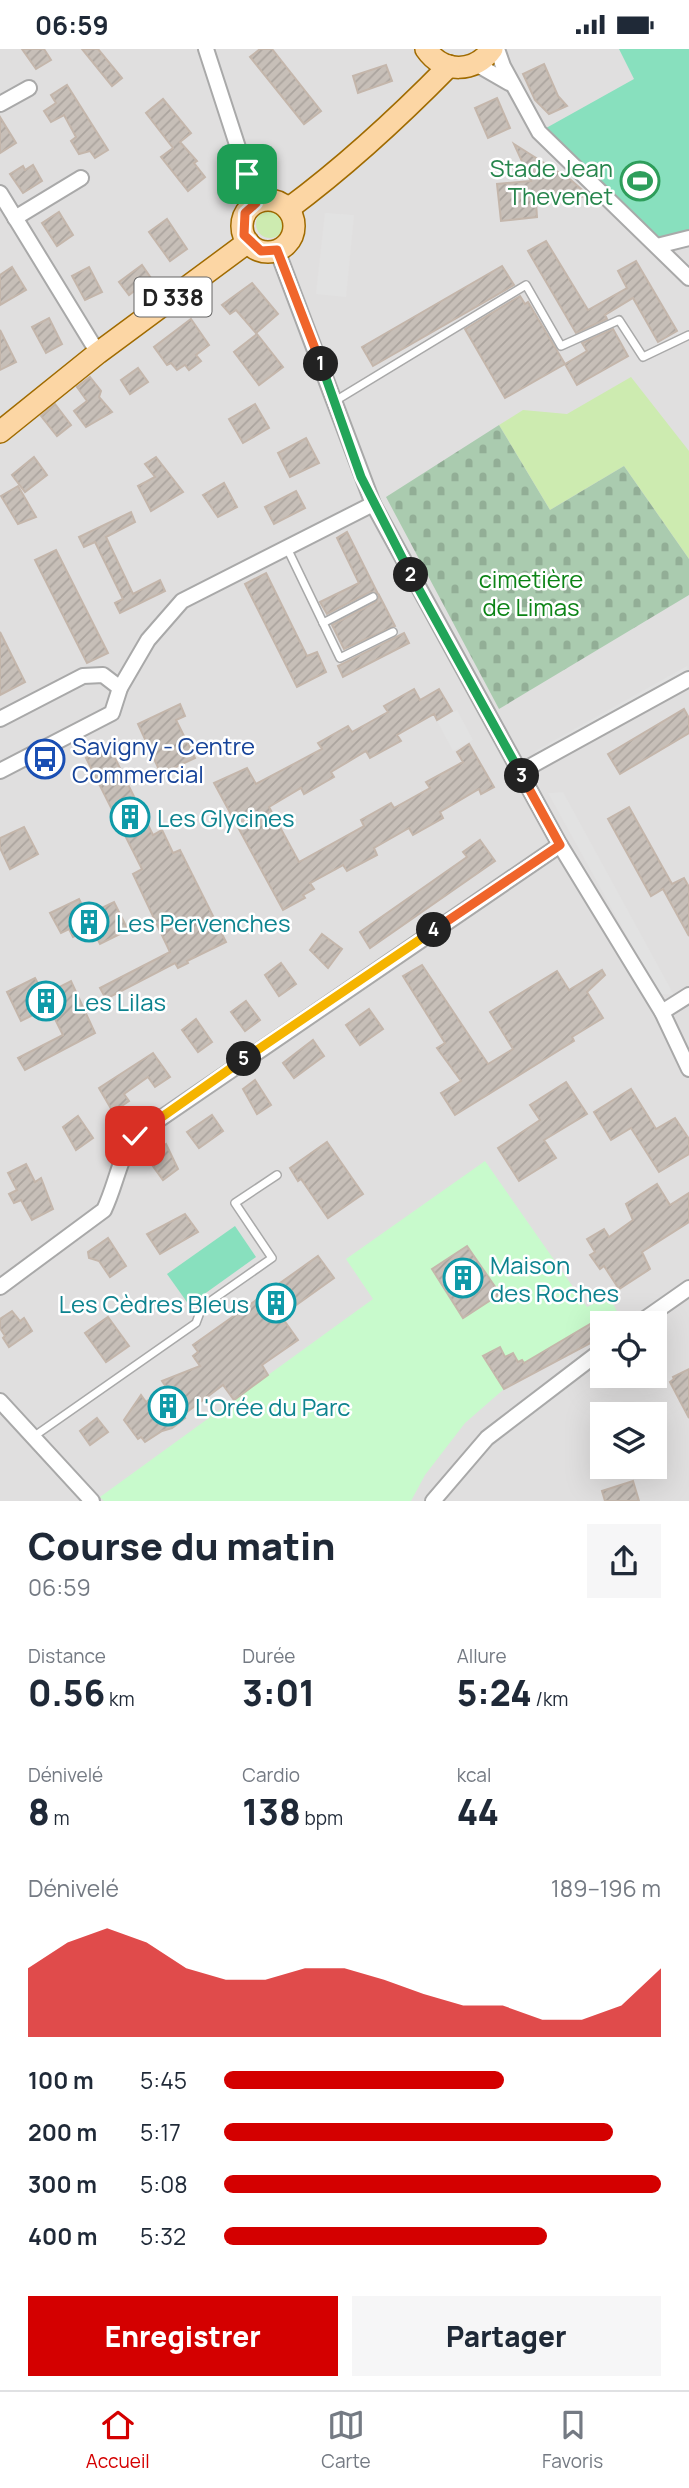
<!DOCTYPE html>
<html lang="fr">
<head>
<meta charset="utf-8">
<style>
  :root { --surface:#fff; --page:#f6f6f7; --text:#1f2937; --muted:#747a83; --line:#e0e1e3; --accent:#d40000 }
  body { margin:0; font-family:Manrope,sans-serif; background:var(--page); color:var(--text); height:100vh; display:flex; flex-direction:column; font-size:26px; white-space:nowrap }
  * { box-sizing:border-box; margin:0 }
  p { font-size:23px; color:var(--muted) }
  .icon { flex:none; width:38px; height:38px; fill:none; stroke:currentColor; stroke-width:2; stroke-linecap:round; stroke-linejoin:round }
  .map { position:relative; height:1452px; overflow:hidden }
  .details { display:flex; flex-direction:column; background:var(--surface); flex:1 }
  .details>* { flex:none }
  .controls { position:absolute; left:590px; top:1262px; display:grid; gap:14px }
  .controls a { display:grid; place-items:center; width:77px; height:77px; border-radius:0px; background:var(--surface); box-shadow:0 7px 28px #0002; font-size:35px }
  .pin { position:absolute; display:grid; place-items:center; width:60px; height:60px; color:#fff; margin:-30px; border-radius:14px; box-shadow:0 4px 10px #0006 }
  .km { position:absolute; width:35px; height:35px; margin:-18px; border-radius:50%; background:#222; color:#fff; font-size:19px; line-height:35px; text-align:center }
  .round { display:grid; place-items:center; flex:none; width:74px; height:74px; border-radius:0px; background:var(--page) }
  .head { display:flex; align-items:center; justify-content:space-between; height:119px; padding:0 28px }
  h1 { font-size:38px; font-weight:800; line-height:52px }
  .stats { display:grid; grid-template-columns:repeat(3,1fr); gap:10px; height:119px; padding:7px 28px }
  .stats div { display:grid; align-content:center }
  .stats b { font-size:35px; font-weight:800 }
  .stats small { font-size:19px; font-weight:400 }
  .stats p { font-size:19px }
  .chart { height:196px; padding:14px 28px }
  .chart p { display:flex; justify-content:space-between }
  .chart svg { width:100%; height:126px; margin-top:7px; fill:var(--accent); opacity:.7 }
  .primary-button { display:flex; gap:14px; margin-top:auto; padding:14px 28px }
  .primary-button a { flex:1; height:80px; border-radius:0px; background:var(--accent); color:#fff; font-size:28px; font-weight:800; line-height:80px; text-align:center }
  .primary-button a+a { background:var(--page); color:var(--text) }
  ul { padding:0 28px; list-style:none; font-size:23px }
  li { display:grid; grid-template-columns:112px 84px 1fr; align-items:center; height:52px }
  li i { height:18px; border-radius:9px; background:var(--accent) }
  .status { display:flex; justify-content:space-between; align-items:center; height:49px; padding:0 35px; background:var(--surface); direction:ltr }
  .status svg { height:19px; fill:currentColor }
  .tab-bar { display:flex; justify-content:space-around; align-items:center; height:98px; border-top:2px solid var(--line); background:var(--surface); font-size:19px; color:var(--muted) }
  .tab-bar a { display:grid; justify-items:center; gap:4px }
  .tab-bar .current { color:var(--accent) }
  .map>svg:first-child { display:block }
  .residential { fill:#e0dfdf; fill-rule:evenodd }
  .grass { fill:#cdebb0 }
  .cemetery { fill:url(#cemetery-stones) }
  .park { fill:#c8facc }
  .pitch { fill:#88e0be }
  .parking { fill:#e2e2e2 }
  .building { fill:url(#building-hatch); stroke:#c4b6ab; stroke-width:2 }
  .lines { fill:none; stroke-linecap:round; stroke-linejoin:round }
  .lane-casing { stroke:#a9a9a9; stroke-width:10 }
  .street-casing { stroke:#a9a9a9; stroke-width:18 }
  .primary-casing { stroke:#a06b00; stroke-width:24 }
  .lane { stroke:#fff; stroke-width:7 }
  .street { stroke:#fff; stroke-width:14 }
  .primary { stroke:#fcd6a4; stroke-width:21 }
  .split-1-casing { stroke:#fff; stroke-width:14 }
  .split-2-casing { stroke:#fff; stroke-width:14 }
  .split-3-casing { stroke:#fff; stroke-width:14 }
  .split-4-casing { stroke:#fff; stroke-width:14 }
  .split-5-casing { stroke:#fff; stroke-width:14 }
  .split-6-casing { stroke:#fff; stroke-width:14 }
  .split-1 { stroke:#f0652b; stroke-width:9 }
  .split-2 { stroke:#22a559; stroke-width:9 }
  .split-3 { stroke:#22a559; stroke-width:9 }
  .split-4 { stroke:#f0652b; stroke-width:9 }
  .split-5 { stroke:#f5b400; stroke-width:9 }
  .split-6 { stroke:#f5b400; stroke-width:9 }
  .labels { text-anchor:middle; dominant-baseline:central; stroke-width:5; stroke-linejoin:round; paint-order:stroke }
  .shield { fill:#fff; stroke:#646464; stroke-width:2 }
  .shield-label { font-size:23px; font-weight:bold; fill:#222 }
  .leisure-label { font-size:24px; fill:#27864d; stroke:#fff; text-anchor:end }
  .park-label { font-size:24px; fill:#0c8416; stroke:#fff }
  .transit-label { font-size:24px; fill:#164399; stroke:#fff; text-anchor:start }
  .culture-label { font-size:24px; fill:#0d838f; stroke:#fff; text-anchor:start }
</style>
</head>
<body>
<div class="status"><b>06:59</b><svg viewBox="0 0 49 12"><path d="M0 12V9h3v3zM5 12V6h3v6zM10 12V3h3v9zM15 12V0h3v12zM26 1h20v11H26zM47 4h2v5h-2z"/></svg></div>
<div class="map">
<svg width="689" height="1452" viewBox="0 0 689 1452">
  <defs>
    <pattern id="cemetery-stones" width="16" height="16" patternUnits="userSpaceOnUse" patternTransform="scale(1.75)"><rect width="16" height="16" fill="#aacbaf"/><path d="M2 7V4a2 2 0 0 1 4 0v3zM10 15v-3a2 2 0 0 1 4 0v3z" fill="#92ae96"/></pattern>
    <pattern id="building-hatch" width="6" height="6" patternUnits="userSpaceOnUse" patternTransform="scale(1.75)"><rect width="6" height="6" fill="#c7bfb8"/><path d="M-1 1l2-2M0 6l6-6M5 7l2-2" fill="none" stroke="#aba49e"/></pattern>
  </defs>
  <rect width="100%" height="100%" fill="#f2efe9"/>
  <!-- residential -->
  <path class="residential" d="M0,0h689v1452h-689zM602,1274h52v52h-52zM602,1365h52v53h-52z"/>
  <!-- grass -->
  <g class="grass">
    <circle cx="270" cy="175" r="14"/>
    <path d="M631,328l58,74v108l-65,-93 -74,44 -51,-85 24,-15 44,4z"/>
  </g>
  <!-- cemetery -->
  <path class="cemetery" d="M499,376l51,85 74,-44 65,93v36l-190,114 -113,-212z"/>
  <!-- park -->
  <path class="park" d="M485,1112l102,146 22,-11 14,27h-21l-98,66 -39,34 -40,52 -14,26h-307l-4,-4 273,-198 -27,-40z"/>
  <!-- pitch -->
  <g class="pitch">
    <path d="M619,0h70v189l-32,8 -118,-114 95,-53z"/>
    <path d="M235,1177l21,31 -67,48 -22,-31z"/>
  </g>
  <!-- parking -->
  <g class="parking">
    <path d="M325,164l29,2 -8,82 -30,-3z"/>
    <path d="M687,617l2,12 -150,83 -4,-10z"/>
    <path d="M457,661l16,30 -20,11 -16,-30z"/>
    <path d="M563,743l111,203 -15,-1 -111,-201z"/>
  </g>
  <!-- building -->
  <g class="building">
    <path d="M22,0h22l7,11 -15,9z"/>
    <path d="M82,0h16l24,29 -10,8z"/>
    <path d="M260,0h12l49,62 -17,13 -54,-67z"/>
    <path d="M544,15l14,32 9,10 -18,8 -14,-14 -12,-26z"/>
    <path d="M386,16l6,16 -34,12 -5,-17z"/>
    <path d="M67,36l41,65 -13,8 -5,-7 -11,3 -8,-13 5,-4 -12,-22 -13,7 -7,-11 12,-8 -5,-8z"/>
    <path d="M497,49l13,30 -22,10 -13,-30z"/>
    <path d="M163,50l28,34 -11,9 17,19 -3,2 11,14 -17,14 -27,-34 12,-9 -27,-35z"/>
    <path d="M0,68l16,26 -16,10z"/>
    <path d="M514,95l57,36 18,16 -53,6 1,15 -36,4 -4,-37 34,-3z"/>
    <path d="M33,116l9,16 -19,12 -13,-19 13,-8 2,4z"/>
    <path d="M59,163l14,23 -16,11 -15,-23z"/>
    <path d="M167,170l20,30 -17,12 -21,-29z"/>
    <path d="M546,192l42,69 39,-22 -9,-17 18,-10 41,70 -19,11 -25,-44 -28,17 2,4 -31,14 -48,-82z"/>
    <path d="M142,216l9,13 -22,17 -10,-13z"/>
    <path d="M502,217l12,19 -141,81 -11,-19z"/>
    <path d="M12,218l14,23 -26,15v-30z"/>
    <path d="M89,218l13,25 -17,8 -13,-24z"/>
    <path d="M252,234l26,31 -22,19 -20,-23 -6,4 -8,-9z"/>
    <path d="M520,247l5,8 3,-2 37,62 22,-13 -5,-8 31,-14 15,27 -51,29 -12,-21 -60,34 -40,-69z"/>
    <path d="M49,269l13,26 -16,9 -14,-26z"/>
    <path d="M191,270l18,26 -13,10 5,6 -12,9 -4,-5 -8,5 -6,-7 -4,2 -13,-18z"/>
    <path d="M0,281l16,32 -16,8z"/>
    <path d="M257,285l26,33 -24,18 -25,-33z"/>
    <path d="M138,319l10,14 -18,12 -9,-14z"/>
    <path d="M90,328l11,14 -2,6 13,15 -26,15 -12,-16 13,-10 -10,-14z"/>
    <path d="M55,355l16,21 -14,11 -16,-20z"/>
    <path d="M255,355l14,24 -26,15 -14,-24z"/>
    <path d="M306,389l13,25 -29,14 -12,-24z"/>
    <path d="M34,408l13,18 -22,17 -13,-17z"/>
    <path d="M156,408l27,35 -32,19 -13,-25 17,-9 -10,-13z"/>
    <path d="M224,434l13,24 -19,10 -15,-22z"/>
    <path d="M18,437l18,31 -18,7 -17,-28z"/>
    <path d="M296,442l9,17 -31,16 -9,-17z"/>
    <path d="M131,463l4,10 -29,15 27,57 27,-14 5,11 -45,22 -5,-10 8,-4 -28,-57 -11,5 -5,-10z"/>
    <path d="M347,483l31,62 -8,-2 -43,22 -7,-12 39,-19 -22,-45z"/>
    <path d="M56,501l52,103 -21,10 -52,-103z"/>
    <path d="M266,524l41,83 10,-4 9,20 -29,15 -52,-103z"/>
    <path d="M379,546l16,31 -51,23 -12,-24 44,-23z"/>
    <path d="M0,583l25,50 -25,13z"/>
    <path d="M404,584l5,10 -66,34 -5,-11z"/>
    <path d="M414,640l6,11 19,-11 13,22 -15,9 -3,-6 -37,21 4,6 -31,17 -4,-7 -35,21 3,5 -30,17 -3,-6 -32,19 30,55 65,-36 -3,-6 30,-17 3,5 36,-20 -4,-6 37,-20 -6,-10 12,-8 25,43 -13,7 -2,-5 -39,23 3,6 -30,17 -4,-7 -35,20 3,7 -30,16 -4,-6 -33,18 4,6 -11,6 2,3 -22,12 -69,-127 33,-15 9,16 66,-35 -4,-6 30,-17 4,6 36,-20 -4,-6z"/>
    <path d="M180,655l5,12 -9,4 19,38 -34,16 -23,-50z"/>
    <path d="M684,660l5,9v15l-69,41 -12,-20z"/>
    <path d="M109,697l44,89 9,-5 11,23 7,-3 46,92 -39,19 1,2 -10,5 -3,-5 -69,36 -6,-11 70,-36 -37,-78 9,-5 -56,-111z"/>
    <path d="M629,758l43,77 12,-6 5,9v49l-26,-47 -12,7 -43,-77z"/>
    <path d="M24,778l14,27 -28,15 -10,-21v-10z"/>
    <path d="M480,791l15,21 -125,87 -10,-16 107,-75 -4,-5z"/>
    <path d="M79,850l8,16 27,-13 14,28 -28,14 -8,-16 -19,9 -4,-8 -8,4 -11,-20z"/>
    <path d="M322,885l20,15 -14,19 -18,-18z"/>
    <path d="M281,914l15,21 -17,12 -14,-21z"/>
    <path d="M422,916l66,99 25,-15 -23,-37 67,-41 12,19 33,-20 3,5 -18,17 16,26 -31,19 2,4 -119,74 -14,-22 20,-12 -24,-33 8,-5 -42,-67z"/>
    <path d="M35,929l9,17 27,-14 24,52 -70,37 -7,-12 45,-23 -14,-28 -28,14 -14,-29z"/>
    <path d="M246,952l14,19 -15,11 -14,-19z"/>
    <path d="M369,960l14,20 -23,16 -14,-20z"/>
    <path d="M196,970l16,23 -14,10 -16,-22z"/>
    <path d="M313,991l11,16 -30,22 -11,-15z"/>
    <path d="M153,1004l17,24 -15,10 -7,-10 -24,17 5,7 -16,11 -14,-24z"/>
    <path d="M255,1031l16,25 -14,9 -14,-25z"/>
    <path d="M566,1033l21,32 -43,26 12,18 -37,23 -21,-33 42,-28 -10,-15z"/>
    <path d="M631,1040l25,40 19,-11 14,21v15l-30,18 -28,-44 -20,12 -17,-28z"/>
    <path d="M212,1066l11,16 -24,17 -12,-16z"/>
    <path d="M78,1067l15,22 -17,12 -13,-23z"/>
    <path d="M327,1093l36,52 -35,24 -27,-39 -3,2 -8,-13z"/>
    <path d="M166,1095l12,25 -15,11 -16,-22z"/>
    <path d="M26,1115l9,18 6,-4 12,31 -21,11 -11,-20 -7,3 -5,-9 8,-4 -9,-17z"/>
    <path d="M657,1135l13,21 19,-12v29l-47,30 8,17 -31,20 -15,-23 -4,3 -10,-14 5,-3 -8,-13 17,-10 5,8 24,-17 -7,-16z"/>
    <path d="M185,1165l13,18 -38,22 -13,-20z"/>
    <path d="M108,1189l18,28 -16,11 -11,-16 -10,-3 -1,-6z"/>
    <path d="M467,1197l33,48 -37,24 -31,-49z"/>
    <path d="M318,1207l16,22 -53,38 17,24 -36,25 6,10 -34,25 -11,-15 -40,30 2,3 -13,10 -10,3 -17,11 -4,-5 -3,2 -14,-19 17,-25 5,7 20,-15 -4,-6 38,-15 -7,-10 5,-4 -5,-7z"/>
    <path d="M12,1262l8,10 4,-3 8,13 -23,16 -6,-9 2,-2 -5,-8v-9z"/>
    <path d="M108,1268l21,29 -23,16 -21,-29z"/>
    <path d="M602,1268v20l-98,52 -21,-33 17,-9 5,10 8,-4 5,9 4,-2 2,3z"/>
    <path d="M689,1320v49l-19,-36 4,-3 -1,-2z"/>
    <path d="M97,1369l11,14 -18,13 -10,-14z"/>
    <path d="M633,1432l6,20h-34l-3,-10z"/>
  </g>
  <g class="lines">
    <defs>
      <g id="lane">
        <path d="M335,352l191,-116 35,61 58,-26 24,37 46,-22"/>
        <path d="M287,499l53,110 53,-26"/>
        <path d="M323,574l50,-26"/>
        <path d="M33,1388l163,-114 6,-16 70,-49 -37,-55 42,-28"/>
      </g>
      <g id="street">
        <path d="M206,0l50,154"/>
        <path d="M497,0l6,17 36,66 150,146"/>
        <path d="M476,15l33,19"/>
        <path d="M0,55l29,-16"/>
        <path d="M0,144l98,160"/>
        <path d="M15,169l66,-40"/>
        <path d="M657,197l32,-8"/>
        <path d="M277,201l96,254 187,341 102,167 27,57"/>
        <path d="M0,670l83,-43 20,-1 17,13"/>
        <path d="M0,722l112,-58 8,-25 28,-48 34,-39 191,-97"/>
        <path d="M520,723l169,-93"/>
        <path d="M662,963l27,-17"/>
        <path d="M0,1238l104,-77c12,-25 15,-52 31,-74l425,-291"/>
        <path d="M639,1274l50,-35"/>
        <path d="M0,1352l92,100"/>
        <path d="M433,1452l54,-63 115,-88"/>
      </g>
      <g id="primary">
        <path d="M426,0c17,25 49,24 66,0"/>
        <circle cx="268" cy="177" r="26"/>
        <path d="M288,160c58,-43 110,-91 161,-143"/>
        <path d="M0,383l98,-79 150,-111"/>
      </g>
    </defs>
    <!-- lane casing -->
    <use href="#lane" class="lane-casing"/>
    <!-- street casing -->
    <use href="#street" class="street-casing"/>
    <!-- primary casing -->
    <use href="#primary" class="primary-casing"/>
    <!-- lane -->
    <use href="#lane" class="lane"/>
    <!-- street -->
    <use href="#street" class="street"/>
    <!-- primary -->
    <use href="#primary" class="primary"/>
  </g>
  <g class="lines">
    <defs>
      <path id="split-1" d="M247,125l9,29 -11,10 -1,22 17,16 16,-1 44,114"/>
      <path id="split-2" d="M321,315l40,113 50,98"/>
      <path id="split-3" d="M411,526l111,201"/>
      <path id="split-4" d="M434,881l126,-85 -38,-69"/>
      <path id="split-5" d="M244,1010l190,-129"/>
      <path id="split-6" d="M135,1087l109,-77"/>
    </defs>
    <!-- split-1 casing -->
    <use href="#split-1" class="split-1-casing"/>
    <!-- split-2 casing -->
    <use href="#split-2" class="split-2-casing"/>
    <!-- split-3 casing -->
    <use href="#split-3" class="split-3-casing"/>
    <!-- split-4 casing -->
    <use href="#split-4" class="split-4-casing"/>
    <!-- split-5 casing -->
    <use href="#split-5" class="split-5-casing"/>
    <!-- split-6 casing -->
    <use href="#split-6" class="split-6-casing"/>
    <!-- split-1 -->
    <use href="#split-1" class="split-1"/>
    <!-- split-2 -->
    <use href="#split-2" class="split-2"/>
    <!-- split-3 -->
    <use href="#split-3" class="split-3"/>
    <!-- split-4 -->
    <use href="#split-4" class="split-4"/>
    <!-- split-5 -->
    <use href="#split-5" class="split-5"/>
    <!-- split-6 -->
    <use href="#split-6" class="split-6"/>
  </g>
  <!-- icons -->
  <defs>
    <symbol id="stadium-ring" viewBox="-11 -11 22 22"><circle r="9.5" fill="#fff" stroke="#2e9e5b" stroke-width="1.5"/><path d="M0-5a6.5 5 0 1 0 0 10a6.5 5 0 1 0 0-10ZM-3.5-1.8h7v3.6h-7Z" fill="#2e9e5b"/></symbol>
    <symbol id="bus-ring" viewBox="-11 -11 22 22"><circle r="9.5" fill="#fff" stroke="#1a4fb4" stroke-width="1.5"/><path d="M-5-6H5V4H4V6H2V4H-2V6H-4V4H-5ZM-3.5-4V0h7V-4ZM-3.5 1.2v1.5H-2V1.2ZM2 1.2v1.5H3.5V1.2Z" fill="#1a4fb4"/></symbol>
    <symbol id="building-ring" viewBox="-11 -11 22 22"><circle r="9.5" fill="#fff" stroke="#0f9aa8" stroke-width="1.5"/><path d="M-4-6H4V6H1V3H-1V6H-4ZM-2.5-4.3h1.7v1.8h-1.7ZM.8-4.3h1.7v1.8H.8ZM-2.5-1h1.7V.8h-1.7ZM.8-1h1.7V.8H.8Z" fill="#0f9aa8"/></symbol>
  </defs>
  <g fill-rule="evenodd">
    <use href="#stadium-ring" x="618" y="110" width="44" height="44"/>
    <use href="#bus-ring" x="23" y="688" width="44" height="44"/>
    <use href="#building-ring" x="108" y="746" width="44" height="44"/>
    <use href="#building-ring" x="67" y="851" width="44" height="44"/>
    <use href="#building-ring" x="24" y="930" width="44" height="44"/>
    <use href="#building-ring" x="441" y="1207" width="44" height="44"/>
    <use href="#building-ring" x="254" y="1232" width="44" height="44"/>
    <use href="#building-ring" x="146" y="1335" width="44" height="44"/>
  </g>
  <g class="labels">
    <!-- shield labels -->
    <rect class="shield" x="134.5" y="228.5" width="77" height="39" rx="5"/>
    <g class="shield-label">
      <text x="173" y="248">D 338</text>
    </g>
    <!-- leisure labels -->
    <g class="leisure-label">
      <text x="613" y="118">Stade Jean<tspan x="613" dy="28">Thevenet</tspan></text>
    </g>
    <!-- park labels -->
    <g class="park-label">
      <text x="531" y="529">cimetière<tspan x="531" dy="28">de Limas</tspan></text>
    </g>
    <!-- transit labels -->
    <g class="transit-label">
      <text x="72" y="696">Savigny - Centre<tspan x="72" dy="28">Commercial</tspan></text>
    </g>
    <!-- culture labels -->
    <g class="culture-label">
      <text x="157" y="768">Les Glycines</text>
      <text x="116" y="873">Les Pervenches</text>
      <text x="73" y="952">Les Lilas</text>
      <text x="490" y="1215">Maison<tspan x="490" dy="28">des Roches</tspan></text>
      <text x="249" y="1254" text-anchor="end">Les Cèdres Bleus</text>
      <text x="195" y="1357">L'Orée du Parc</text>
    </g>
  </g>
</svg>
<div class="controls">
<a><svg class="icon" aria-label="locate" viewBox="0 0 24 24"><circle cx="12" cy="12" r="6"/><path d="M12 2v4M12 18v4M2 12h4M18 12h4"/></svg></a>
<a><svg class="icon" aria-label="layers" viewBox="0 0 24 24"><path d="M12 4l9 5-9 5-9-5zM3 14l9 5 9-5"/></svg></a>
</div>
<div class="pin" style="left:247px;top:125px;background:#1e9e55"><svg class="icon" aria-label="arrive" viewBox="0 0 24 24"><path d="M6 21V4h12l-3 4 3 4H6"/></svg></div>
<div class="pin" style="left:135px;top:1087px;background:#d93025"><svg class="icon" aria-label="check" viewBox="0 0 24 24"><path d="M5 12l5 5 9-10"/></svg></div>
<b class="km" style="left:321px;top:315px">1</b>
<b class="km" style="left:411px;top:526px">2</b>
<b class="km" style="left:522px;top:727px">3</b>
<b class="km" style="left:434px;top:881px">4</b>
<b class="km" style="left:244px;top:1010px">5</b>
</div>
<section class="details">
<div class="head"><div><h1>Course du matin</h1><p>06:59</p></div><a class="round"><svg class="icon" aria-label="share" viewBox="0 0 24 24"><path d="M12 15V3M7 8l5-5 5 5M5 13v7h14v-7"/></svg></a></div>
<div class="stats">
<div><p>Distance</p><b>0.56<small> km</small></b></div>
<div><p>Durée</p><b>3:01</b></div>
<div><p>Allure</p><b>5:24<small> /km</small></b></div>
</div>
<div class="stats">
<div><p>Dénivelé</p><b>8<small> m</small></b></div>
<div><p>Cardio</p><b>138<small> bpm</small></b></div>
<div><p>kcal</p><b>44</b></div>
</div>
<div class="chart"><p><span>Dénivelé</span>189–196 m</p>
<svg viewBox="0 0 160 44" preserveAspectRatio="none"><path d="M0 44V20L10 11L20 6L30 11L40 20L50 24L60 24L70 20L80 20L90 24L100 29L110 33L120 33L130 38L140 38L150 33L160 20V44z"/></svg>
</div>
<ul>
<li><b>100 m</b>5:45<i style="width:64%"></i></li>
<li><b>200 m</b>5:17<i style="width:89%"></i></li>
<li><b>300 m</b>5:08<i style="width:100%"></i></li>
<li><b>400 m</b>5:32<i style="width:74%"></i></li>
</ul>
<div class="primary-button"><a>Enregistrer</a><a>Partager</a></div>
</section>
<nav class="tab-bar">
<a class="current"><svg class="icon" aria-label="home" viewBox="0 0 24 24"><path d="M3 11l9-7 9 7M6 9v11h12V9"/></svg>Accueil</a>
<a><svg class="icon" aria-label="map" viewBox="0 0 24 24"><path d="M3 6l6-2 6 2 6-2v14l-6 2-6-2-6 2zM9 4v14M15 6v14"/></svg>Carte</a>
<a><svg class="icon" aria-label="saved" viewBox="0 0 24 24"><path d="M7 4h10v16l-5-4-5 4z"/></svg>Favoris</a>
</nav>
</body>
</html>
